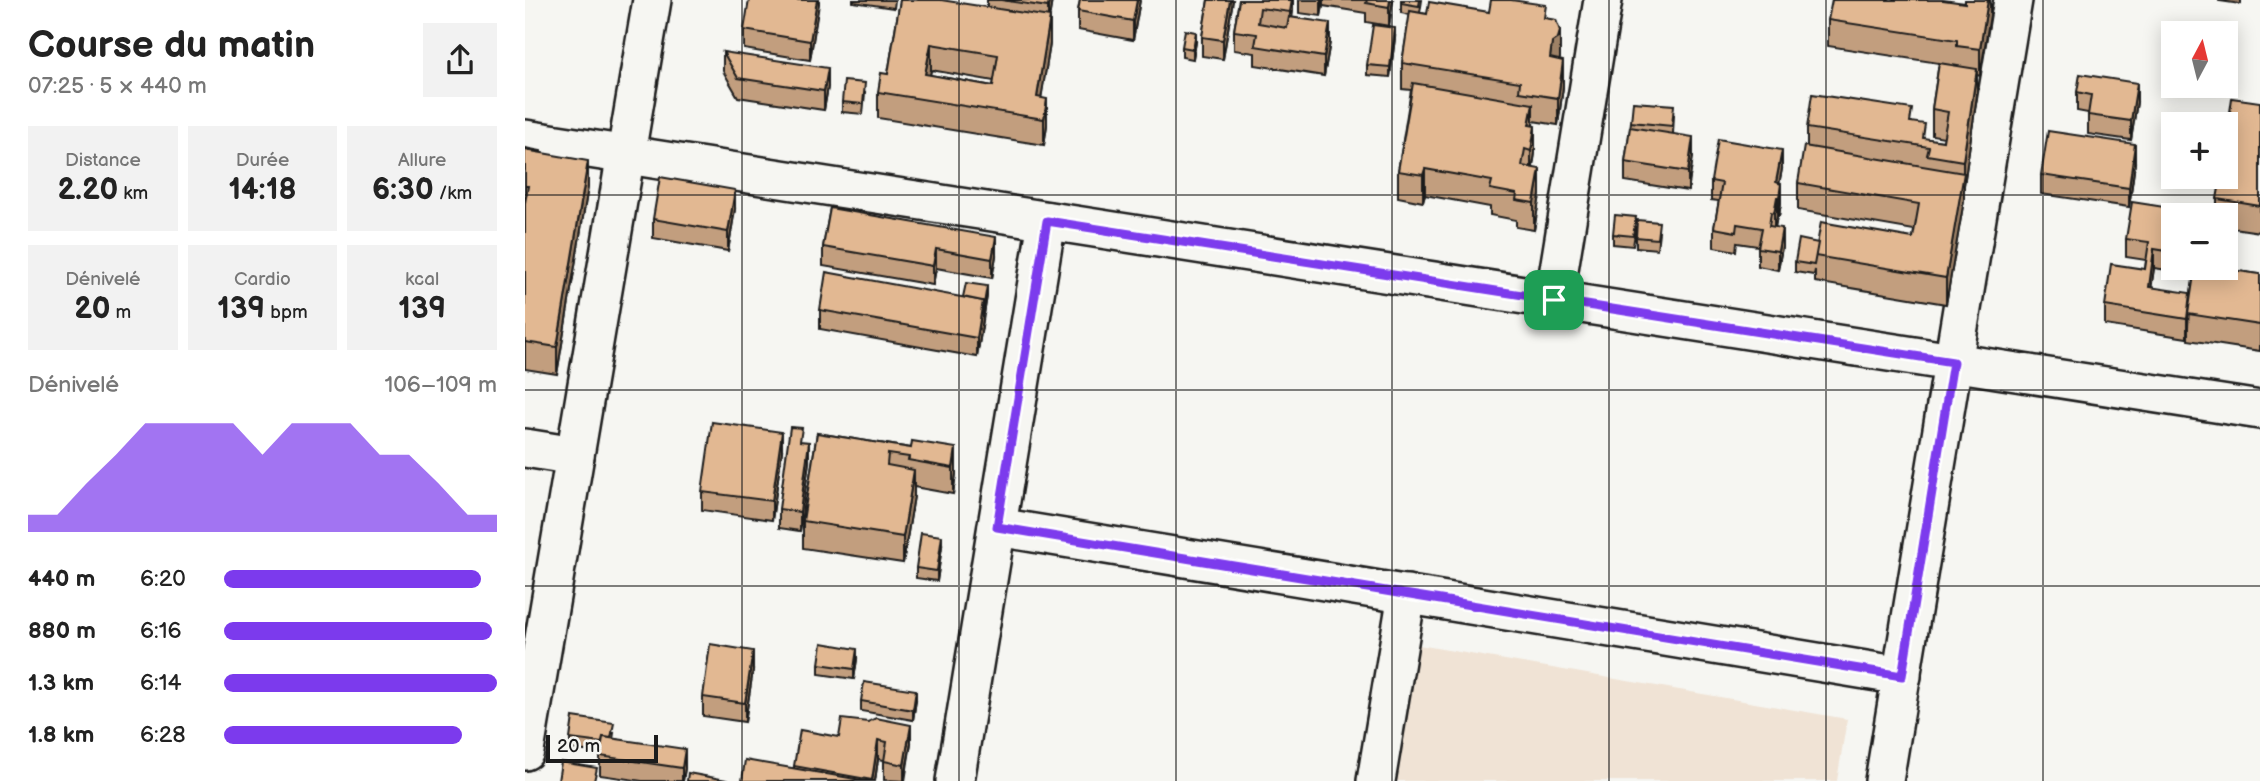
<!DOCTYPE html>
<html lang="fr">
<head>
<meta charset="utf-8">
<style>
  :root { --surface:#fff; --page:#f2f2f2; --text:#222; --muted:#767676; --accent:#7c3aed }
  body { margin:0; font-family:"Balsamiq Sans",sans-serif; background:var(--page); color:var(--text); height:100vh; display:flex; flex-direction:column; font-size:26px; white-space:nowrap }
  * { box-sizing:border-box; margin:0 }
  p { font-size:23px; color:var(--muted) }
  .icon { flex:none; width:38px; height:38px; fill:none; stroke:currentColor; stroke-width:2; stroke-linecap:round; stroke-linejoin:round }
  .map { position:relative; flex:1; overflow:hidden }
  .side { display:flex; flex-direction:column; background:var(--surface); width:525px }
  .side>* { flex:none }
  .needle { width:46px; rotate:7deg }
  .buttons { position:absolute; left:1636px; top:21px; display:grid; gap:14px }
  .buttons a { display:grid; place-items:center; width:77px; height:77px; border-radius:0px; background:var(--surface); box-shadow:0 4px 18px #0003; font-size:35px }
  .scale { position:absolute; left:21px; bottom:18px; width:112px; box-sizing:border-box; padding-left:7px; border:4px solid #1c1c1c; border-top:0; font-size:19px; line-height:24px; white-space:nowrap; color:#1c1c1c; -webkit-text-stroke:5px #f6f6f2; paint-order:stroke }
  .pin { position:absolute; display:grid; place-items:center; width:60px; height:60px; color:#fff; margin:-30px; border-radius:14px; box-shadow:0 4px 10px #0006 }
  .round { display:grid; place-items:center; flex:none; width:74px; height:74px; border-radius:0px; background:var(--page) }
  .overview { display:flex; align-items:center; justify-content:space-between; height:119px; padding:0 28px }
  h1 { font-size:38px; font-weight:600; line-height:52px }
  .figures { display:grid; grid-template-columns:repeat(3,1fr); gap:10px; height:119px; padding:7px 28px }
  .figures div { display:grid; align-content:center; border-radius:0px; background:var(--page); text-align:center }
  .figures b { font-size:30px; font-weight:600 }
  .figures small { font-size:19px; font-weight:400 }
  .figures p { font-size:19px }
  .chart { height:196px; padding:14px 28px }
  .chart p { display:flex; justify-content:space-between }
  .chart svg { width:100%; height:126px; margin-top:7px; fill:var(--accent); opacity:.7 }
  ul { padding:0 28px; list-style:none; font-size:23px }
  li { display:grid; grid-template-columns:112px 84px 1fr; align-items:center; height:52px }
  li i { height:18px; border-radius:9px; background:var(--accent) }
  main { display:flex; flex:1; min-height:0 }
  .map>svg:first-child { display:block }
  .built { fill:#f0e3d5 }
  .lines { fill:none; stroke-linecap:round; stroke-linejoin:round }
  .street-casing { stroke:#1c1c1c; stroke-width:42 }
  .street { stroke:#f6f6f2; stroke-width:37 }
  .wall { fill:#c29e7e; stroke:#1c1c1c; stroke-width:2; fill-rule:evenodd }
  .shaded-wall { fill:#9e8166; stroke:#1c1c1c; stroke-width:2 }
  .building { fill:#e2b892; stroke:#1c1c1c; stroke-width:2; fill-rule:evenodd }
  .route-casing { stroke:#fff; stroke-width:14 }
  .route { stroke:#7c3aed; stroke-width:9 }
  .grid { fill:none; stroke:#1c1c1c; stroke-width:2; stroke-opacity:0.55 }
</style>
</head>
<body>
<main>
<section class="side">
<div class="overview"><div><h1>Course du matin</h1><p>07:25 · 5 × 440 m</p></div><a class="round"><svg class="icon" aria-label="share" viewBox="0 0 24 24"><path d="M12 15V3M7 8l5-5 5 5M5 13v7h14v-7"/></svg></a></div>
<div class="figures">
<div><p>Distance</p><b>2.20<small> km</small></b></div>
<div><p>Durée</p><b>14:18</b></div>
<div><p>Allure</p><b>6:30<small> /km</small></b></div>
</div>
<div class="figures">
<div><p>Dénivelé</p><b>20<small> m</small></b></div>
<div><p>Cardio</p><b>139<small> bpm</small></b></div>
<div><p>kcal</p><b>139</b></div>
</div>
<div class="chart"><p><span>Dénivelé</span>106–109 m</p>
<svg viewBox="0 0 160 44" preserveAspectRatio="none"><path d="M0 44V38L10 38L20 27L30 17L40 6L50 6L60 6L70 6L80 17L90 6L100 6L110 6L120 17L130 17L140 27L150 38L160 38V44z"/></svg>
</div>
<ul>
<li><b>440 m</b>6:20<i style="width:94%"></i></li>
<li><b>880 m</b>6:16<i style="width:98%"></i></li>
<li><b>1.3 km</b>6:14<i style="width:100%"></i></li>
<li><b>1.8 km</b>6:28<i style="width:87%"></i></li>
</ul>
</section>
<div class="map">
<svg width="1735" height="781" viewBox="0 0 1735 781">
  <rect width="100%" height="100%" fill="#f6f6f2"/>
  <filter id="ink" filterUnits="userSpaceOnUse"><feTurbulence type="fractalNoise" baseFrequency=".0143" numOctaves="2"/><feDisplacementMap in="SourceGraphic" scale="14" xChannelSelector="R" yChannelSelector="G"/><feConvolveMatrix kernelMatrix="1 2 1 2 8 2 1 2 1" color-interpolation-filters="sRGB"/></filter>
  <g filter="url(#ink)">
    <!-- built -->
    <path class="built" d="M888,644l434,75 -10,62h-447z"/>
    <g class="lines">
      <defs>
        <g id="street">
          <path d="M0,139l1735,271"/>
          <path d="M1029,300l49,-300"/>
          <path d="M0,448l50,8"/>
          <path d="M472,527l905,149"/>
          <path d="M0,751l127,-751"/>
          <path d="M430,781l92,-560"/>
          <path d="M851,781l31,-187"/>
          <path d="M1359,781l129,-781"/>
        </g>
      </defs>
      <!-- street casing -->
      <use href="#street" class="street-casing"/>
      <!-- street -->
      <use href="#street" class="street"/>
    </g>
    <!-- wall -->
    <g class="wall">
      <path d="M294,0l-9,60 -66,-11v-19z"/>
      <path d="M328,0h42l-1,8 -41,-6z"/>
      <path d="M375,0l87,7v-7h65l-3,17 1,27 -9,54 6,27 -3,20 -166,-27v-26l10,-18zM406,70l63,11 -1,5 -63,-11z"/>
      <path d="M555,0h60l-7,40 -55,-10v-19z"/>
      <path d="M683,0h25l-10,59 -21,-3v-19z"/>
      <path d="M714,0h54l-1,17 38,25 -6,34 -69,-11v-12l-21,-3v-19z"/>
      <path d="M774,0h94l-4,26 -23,-4v-9l-43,-7 -2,10 -22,-3z"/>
      <path d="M876,0h21l-2,13 7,1 62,-2 57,6 14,40 -1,2 4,27 -5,38 -25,-4 2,32 -2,14 7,28 -6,35 -18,-3v-7l-26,-5v-8l-65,-12 -2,7 -25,-5v-26l13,-81 -9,-1v-26l8,-48 -9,-2z"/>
      <path d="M1465,0v15l-10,61 -3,-1v20l-13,90v15l-18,104 -131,-22v-12l-1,5 -19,-3v-10l23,-19 95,-5 1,-8 -116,-20v-27l9,-37v-18l105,-6 13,17 18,2 1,-4 -12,-2v-26l7,-46 -111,-17v-26z"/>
      <path d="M1694,0h22v4l-22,-3z"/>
      <path d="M870,38l-5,39 -23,-2v-10z"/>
      <path d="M671,42l-3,17 -11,-2v-10z"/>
      <path d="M198,52l105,35 -4,23 -86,-13 -15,-26z"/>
      <path d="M1552,92l60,10 -6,38 -43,-6v-21l-11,-2z"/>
      <path d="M340,93l-2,21 -21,-2v-10z"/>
      <path d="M1735,102v130l-34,-5v-12h-9v-16z"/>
      <path d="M1149,115l-1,19 20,22 -5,35 -63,-10v-19l6,-40z"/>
      <path d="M0,148l16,5 47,34 -31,187 -32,-5z"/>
      <path d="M1610,163l-6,44 -88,-13v-19z"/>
      <path d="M1257,169l-3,14 2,20 -2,13h-2l-2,11 7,20 -4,23 -20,-4v-20l-21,-3 -1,8 -22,-4v-19l5,-27 -8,-1v-19z"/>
      <path d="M305,208l166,48 -4,22 -56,-10 -3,17 -110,-19v-19z"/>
      <path d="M210,209l-7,42 -75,-13v-19z"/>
      <path d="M1648,215v53h44l43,6v77l-72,-11v-13l-1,11 -82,-13v-19l40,-37 1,-9 -20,-3v-18zM1629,268l40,6 -4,25 -39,-12z"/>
      <path d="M1111,227l-3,19 -20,-2v-10z"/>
      <path d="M1134,232l-2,17 -21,-2v-10z"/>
      <path d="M462,296l-10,61 -157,-28v-19z"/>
      <path d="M292,433l94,15h45v26l-3,20 -39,-7v9l-11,67 -100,-15v-27z"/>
      <path d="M257,451l-10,69 -70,-10v-18z"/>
      <path d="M284,461l-9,70 -21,-3v-19z"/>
      <path d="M417,546l-5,35 -21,-3v-10z"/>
      <path d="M332,659l-3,20 -35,-5v-10z"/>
      <path d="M228,670l-8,52 -42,-6v-19z"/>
      <path d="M391,700l-3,20 -52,-9v-10z"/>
      <path d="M89,733l-1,6 72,29 -2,13h-41l-42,-6v-22l-30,-4v-10z"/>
      <path d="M314,737l72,6 -6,38 -21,-1v-20l-6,-1 -3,22h-133l52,-13v-2z"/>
    </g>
    <!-- shaded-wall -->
    <g class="shaded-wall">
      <path d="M292,0h2v4l-9,56v-19z"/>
      <path d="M524,0h3l-4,26v-19z"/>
      <path d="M612,0h3l-7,40v-19z"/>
      <path d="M705,0h3l-10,59v-19z"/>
      <path d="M767,0h1v12l-3,19v-19z"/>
      <path d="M796,0h2v6l-2,10z"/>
      <path d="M865,0h3l-4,26v-19z"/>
      <path d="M1463,0h2v15l-10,61v-27z"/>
      <path d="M525,17v27l-12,74 -1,-21z"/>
      <path d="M805,23v19l-6,34v-19z"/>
      <path d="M870,28v10l-5,39v-10z"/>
      <path d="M1035,31v27l-2,6 -8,-6 2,-16z"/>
      <path d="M671,32v10l-3,17v-10z"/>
      <path d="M406,44v26l-6,30v-26z"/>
      <path d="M1038,61v26l-5,38v-27z"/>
      <path d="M303,68v19l-4,23v-19z"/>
      <path d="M1452,69v26l-13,90v15l-18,104v-26l17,-103v-14z"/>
      <path d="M1612,83v19l-6,38v-19z"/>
      <path d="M522,99v26l-3,20v-26z"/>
      <path d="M1008,104v26l-4,21v-26z"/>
      <path d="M1010,126v27l-4,24v-26z"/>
      <path d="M1168,137v19l-5,35v-19z"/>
      <path d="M1610,144v19l-6,44v-19z"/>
      <path d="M1257,150v19l-6,32v-19z"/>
      <path d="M63,161v26l-31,187v-27z"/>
      <path d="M900,169v26l-2,7v-27z"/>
      <path d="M1015,169v26l-6,35v-27z"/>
      <path d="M1256,184v19l-2,13v-19z"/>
      <path d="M210,190v19l-7,42v-19z"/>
      <path d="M1252,197v19l-3,16v-19z"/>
      <path d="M1257,228v19l-4,23v-19z"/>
      <path d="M471,237v19l-4,22v-19z"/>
      <path d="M411,249v19l-3,17v-19z"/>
      <path d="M1629,249v19l-5,38v-19z"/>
      <path d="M462,286v10l-3,18v-10z"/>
      <path d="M1665,293l-2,34 -1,11v-19z"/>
      <path d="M458,301v18l-6,38v-19z"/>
      <path d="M257,432v19l-10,69v-19z"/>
      <path d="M284,442v19l-9,70v-19z"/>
      <path d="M431,448v26l-3,20v-26z"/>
      <path d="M389,470v26l-11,67v-26z"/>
      <path d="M417,536v10l-5,35v-10z"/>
      <path d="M332,649v10l-3,20v-10z"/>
      <path d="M228,651v19l-8,52v-19z"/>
      <path d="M391,690v10l-3,20v-10z"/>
      <path d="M386,725v18l-7,38v-16z"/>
      <path d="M353,740v19l-3,22h-3z"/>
      <path d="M160,749v19l-2,13h-1v-13z"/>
    </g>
    <!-- building -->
    <g class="building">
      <path d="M224,0h68l-7,41 -66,-11z"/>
      <path d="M375,0h41l109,17 -13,80 10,2 -3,20 -166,-27 3,-19 7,1zM406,44l67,11 -5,31 -68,-12z"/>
      <path d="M476,0h48l-1,7z"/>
      <path d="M555,0h57l-4,21 -55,-10z"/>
      <path d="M683,0h22l-7,40 -21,-3z"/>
      <path d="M714,0h53l-2,12 -30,-4 -2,15 29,5 2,-11 41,6 -6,34 -69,-11 2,-12 -23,-3z"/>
      <path d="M842,0h23l-1,7 -23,-4z"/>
      <path d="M876,0h19l-1,6 -18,-3z"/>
      <path d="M966,0h20l35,5 -2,13 12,2 4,11 -2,7 -6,4 -2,16 13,3 -5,37 -39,-6 1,-10 -118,-19 8,-52 17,3 2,-12 60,10z"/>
      <path d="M1307,0h111l22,3v-3h23l-8,49 -23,-3v-6l-129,-20z"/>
      <path d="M848,25l22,3 -5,39 -23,-2z"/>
      <path d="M660,30l11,2 -3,17 -11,-2z"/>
      <path d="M198,52l105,16 -4,23 -86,-13z"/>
      <path d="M1414,63l38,6 -14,92 -36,-6 2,-8 -122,-19 5,-34 100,15 -2,13 15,2 -2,14 20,3 5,-29 -16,-3z"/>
      <path d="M1555,74l57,9 -6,38 -43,-6 3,-20 -14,-3z"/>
      <path d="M319,81l21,2 -2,21 -21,-2z"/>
      <path d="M888,83l120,21 -4,21 6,1 -4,25 -6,-2 -3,17 18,3 -6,34 -18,-3 1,-6 -27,-5 2,-8 -67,-12 -2,6 -25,-4z"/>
      <path d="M1707,98l28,4v104l-43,-7 4,-22h5v-36z"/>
      <path d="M1108,102l41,3 -2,21 -41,-4z"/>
      <path d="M1105,127l63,10 -5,35 -63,-10z"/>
      <path d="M1523,131l87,13 -6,44 -88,-13z"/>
      <path d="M1193,139l64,11 -6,32 5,2 -2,13h-2l-3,16 -3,-1 -2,14 13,2 -4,23 -20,-3 4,-20 -25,-4 -1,8 -22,-4 8,-45 -11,-2z"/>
      <path d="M1279,146l160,27 -18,105 -131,-22 6,-34 92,16 6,-34 -121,-21z"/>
      <path d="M0,148l16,3v2l-16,-3z"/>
      <path d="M0,150l63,11 -31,186 -32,-5v-139l3,-17h-3z"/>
      <path d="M135,177l75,13 -7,42 -75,-13z"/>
      <path d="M1607,202l71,11v2h-30v37l-19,-3 -5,38 41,6 -3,26 -82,-13 6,-42 34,5 4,-27 -23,-3z"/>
      <path d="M305,208l166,29 -4,22 -56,-10 -3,17 -110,-19z"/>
      <path d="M1090,215l21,2 -3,19 -20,-2z"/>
      <path d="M1112,220l22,2 -2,17 -21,-2z"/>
      <path d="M1274,239l19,4 -4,22 -19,-3z"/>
      <path d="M1670,268h22l43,6v51l-72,-11z"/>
      <path d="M301,272l157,29 -6,37 -157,-28z"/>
      <path d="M441,283l21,3 -3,18 -1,-3 -20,-4z"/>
      <path d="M187,422l70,10 -10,69 -70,-9z"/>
      <path d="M265,427l12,1 -2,13 9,1 -9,70 -21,-3z"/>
      <path d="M292,433l94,15 1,-7 44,7 -3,20 -45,-8 1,-3 -21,-3 -1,11 27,5 -11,67 -100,-16z"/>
      <path d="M396,533l21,3 -5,35 -21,-3z"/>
      <path d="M297,643l35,6 -3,20 -35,-5z"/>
      <path d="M185,644l43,7 -8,52 -42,-6z"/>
      <path d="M339,682l52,8 -3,20 -52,-9z"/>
      <path d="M48,717l41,6 -3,15 -8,-1 -1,6 -32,-4z"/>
      <path d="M351,718l35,7 -7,40 -20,-4 3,-19 -9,-2 -6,40 -78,-14 6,-36 39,7 3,-18 26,3z"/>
      <path d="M78,737l82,12 -3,19 -82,-12z"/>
      <path d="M220,760l122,21h-125z"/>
      <path d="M36,762l36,6 -3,13h-36z"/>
      <path d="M163,773l38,7 -1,1h-38z"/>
    </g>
  </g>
  <g class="lines" filter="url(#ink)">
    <defs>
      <path id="route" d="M522,221l906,141 -51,314 -905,-149z"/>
    </defs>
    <!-- route casing -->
    <use href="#route" class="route-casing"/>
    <!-- route -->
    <use href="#route" class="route"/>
  </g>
  <!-- grid -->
  <path class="grid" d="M217,0v781M434,0v781M651,0v781M867,0v781M1084,0v781M1301,0v781M1518,0v781M0,195h1735M0,390h1735M0,586h1735"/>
</svg>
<div class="buttons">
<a><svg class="needle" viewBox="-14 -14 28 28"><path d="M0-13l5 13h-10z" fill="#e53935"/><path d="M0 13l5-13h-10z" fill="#767676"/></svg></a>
<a>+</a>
<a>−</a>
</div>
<div class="scale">20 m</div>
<div class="pin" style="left:1029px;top:300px;background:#1e9e55"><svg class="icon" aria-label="arrive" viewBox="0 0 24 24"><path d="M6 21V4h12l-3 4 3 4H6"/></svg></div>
</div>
</main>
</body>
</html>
